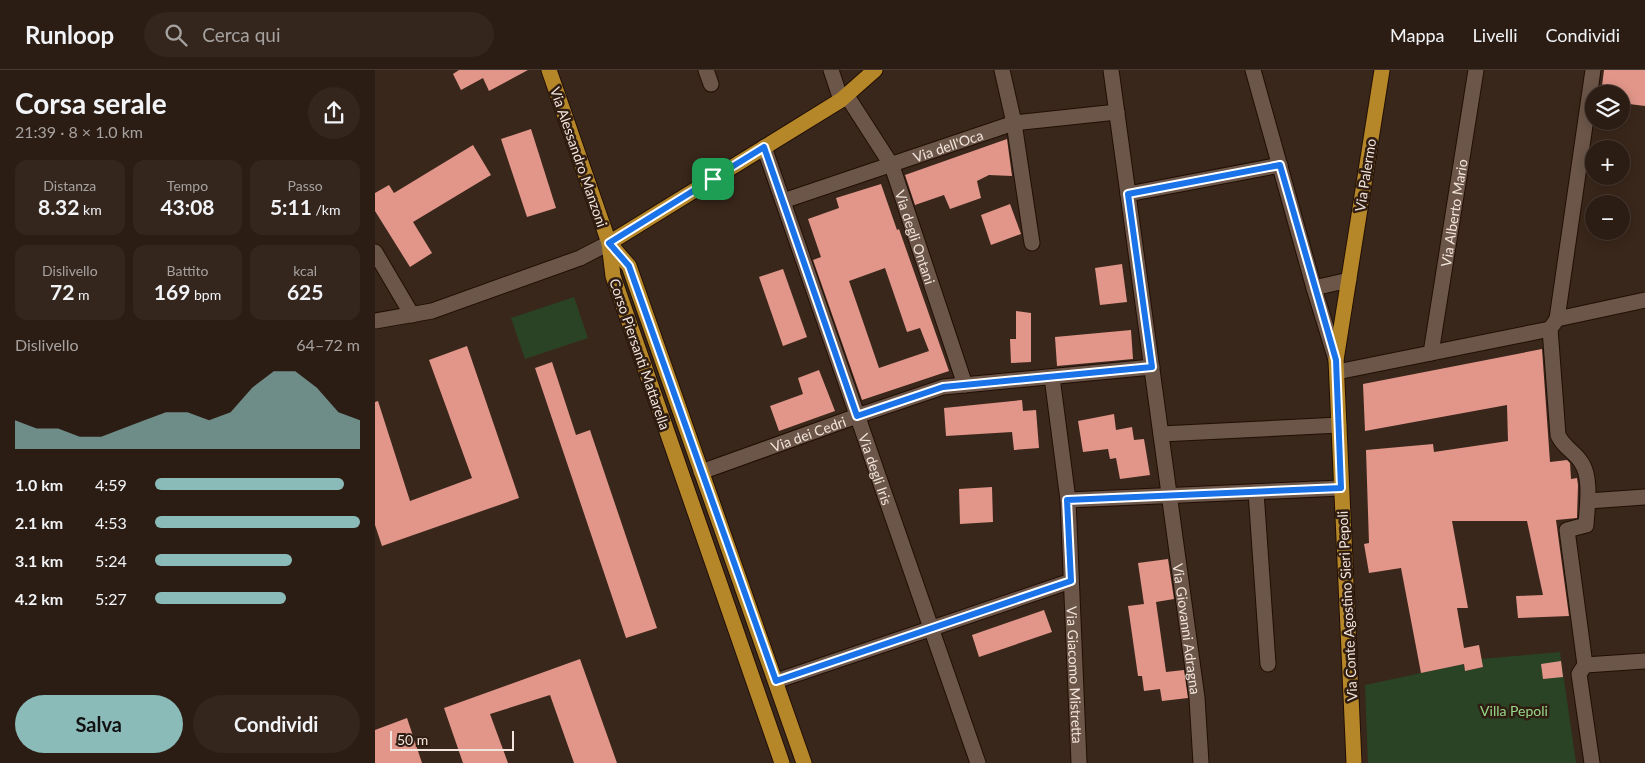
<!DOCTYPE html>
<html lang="it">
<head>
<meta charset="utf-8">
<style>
  :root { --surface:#2c1d14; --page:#34261d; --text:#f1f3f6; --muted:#a6a2a0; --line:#483b34; --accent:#8bbbb9 }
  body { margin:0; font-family:Lato,sans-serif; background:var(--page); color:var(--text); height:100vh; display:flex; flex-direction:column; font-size:19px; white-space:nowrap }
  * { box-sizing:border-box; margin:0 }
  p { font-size:16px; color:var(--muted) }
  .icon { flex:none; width:28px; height:28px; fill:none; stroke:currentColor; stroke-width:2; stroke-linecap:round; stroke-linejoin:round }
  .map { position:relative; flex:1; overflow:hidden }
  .panel { display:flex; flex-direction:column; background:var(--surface); width:375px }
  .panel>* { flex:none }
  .fabs { position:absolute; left:1210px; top:15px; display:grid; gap:10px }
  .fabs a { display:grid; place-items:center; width:45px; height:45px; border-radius:50%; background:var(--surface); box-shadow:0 2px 12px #0003,0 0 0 1px var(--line); font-size:25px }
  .scale { position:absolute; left:15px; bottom:12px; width:124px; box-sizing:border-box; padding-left:5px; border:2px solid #f2e5dd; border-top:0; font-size:14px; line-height:18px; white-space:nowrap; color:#f2e5dd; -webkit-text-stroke:4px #301d12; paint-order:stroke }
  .pin { position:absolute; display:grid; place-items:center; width:42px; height:42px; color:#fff; margin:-21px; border-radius:10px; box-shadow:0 2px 8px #0006 }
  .round { display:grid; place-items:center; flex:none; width:52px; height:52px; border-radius:26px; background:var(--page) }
  .overview { display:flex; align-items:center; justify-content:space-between; height:85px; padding:0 15px }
  h1 { font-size:28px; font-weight:700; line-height:38px }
  .figures { display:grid; grid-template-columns:repeat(3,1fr); gap:8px; height:85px; padding:5px 15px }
  .figures div { display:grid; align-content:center; border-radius:12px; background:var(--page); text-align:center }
  .figures b { font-size:21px; font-weight:700 }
  .figures small { font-size:14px; font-weight:400 }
  .figures p { font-size:14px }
  .chart { height:140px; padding:10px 15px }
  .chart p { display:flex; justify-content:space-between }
  .chart svg { width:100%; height:90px; margin-top:5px; fill:var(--accent); opacity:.7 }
  .cta { display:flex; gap:10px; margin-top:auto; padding:10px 15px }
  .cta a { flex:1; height:58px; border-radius:30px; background:var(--accent); color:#111; font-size:20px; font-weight:700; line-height:58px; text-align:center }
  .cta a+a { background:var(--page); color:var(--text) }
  ul { padding:0 15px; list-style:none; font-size:16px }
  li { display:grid; grid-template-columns:80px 60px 1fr; align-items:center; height:38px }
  li i { height:12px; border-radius:6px; background:var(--accent) }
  header { display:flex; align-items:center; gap:30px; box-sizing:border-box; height:70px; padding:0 25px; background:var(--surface); border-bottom:1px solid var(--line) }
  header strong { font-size:24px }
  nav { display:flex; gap:28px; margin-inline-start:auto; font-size:18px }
  .search { width:350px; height:45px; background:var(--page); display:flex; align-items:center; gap:12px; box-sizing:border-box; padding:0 18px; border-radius:28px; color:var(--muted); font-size:19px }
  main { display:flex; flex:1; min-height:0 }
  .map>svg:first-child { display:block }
  .green { fill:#294324 }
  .building { fill:#e2968a; fill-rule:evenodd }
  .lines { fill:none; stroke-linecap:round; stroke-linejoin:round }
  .minor-casing { stroke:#210f05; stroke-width:17 }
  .major-casing { stroke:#210f05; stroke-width:17 }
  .minor { stroke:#6c5649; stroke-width:15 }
  .major { stroke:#b68729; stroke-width:15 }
  .route-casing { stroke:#fff; stroke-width:10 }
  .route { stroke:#1a73e8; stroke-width:6 }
  .labels { text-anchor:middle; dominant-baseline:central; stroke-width:5; stroke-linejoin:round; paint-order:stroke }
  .street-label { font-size:14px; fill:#f2e5dd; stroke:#301d12 }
  .park-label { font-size:14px; fill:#97d88a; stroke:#301d12 }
</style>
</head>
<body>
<header>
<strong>Runloop</strong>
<div class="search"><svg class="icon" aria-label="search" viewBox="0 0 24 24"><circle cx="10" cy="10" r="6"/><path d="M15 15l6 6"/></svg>Cerca qui</div>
<nav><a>Mappa</a><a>Livelli</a><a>Condividi</a></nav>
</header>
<main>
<section class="panel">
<div class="overview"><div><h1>Corsa serale</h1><p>21:39 · 8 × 1.0 km</p></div><a class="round"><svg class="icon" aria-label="share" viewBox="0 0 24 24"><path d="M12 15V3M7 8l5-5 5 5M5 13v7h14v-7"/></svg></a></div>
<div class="figures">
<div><p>Distanza</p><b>8.32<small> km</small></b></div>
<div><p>Tempo</p><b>43:08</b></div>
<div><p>Passo</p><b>5:11<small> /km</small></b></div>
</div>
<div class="figures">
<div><p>Dislivello</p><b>72<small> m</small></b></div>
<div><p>Battito</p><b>169<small> bpm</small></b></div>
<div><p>kcal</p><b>625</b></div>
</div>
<div class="chart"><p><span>Dislivello</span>64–72 m</p>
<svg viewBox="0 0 160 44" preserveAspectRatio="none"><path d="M0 44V30L10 34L20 34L30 38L40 38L50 34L60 30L70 26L80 26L90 30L100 26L110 14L120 6L130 6L140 14L150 26L160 30V44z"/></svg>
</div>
<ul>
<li><b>1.0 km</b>4:59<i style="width:92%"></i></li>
<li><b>2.1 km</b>4:53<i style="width:100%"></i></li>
<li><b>3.1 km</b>5:24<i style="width:67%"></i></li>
<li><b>4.2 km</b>5:27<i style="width:64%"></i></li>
</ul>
<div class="cta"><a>Salva</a><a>Condividi</a></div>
</section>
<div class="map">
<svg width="1270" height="693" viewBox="0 0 1270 693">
  <rect width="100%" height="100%" fill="#3a271b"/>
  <!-- green -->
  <g class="green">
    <path d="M199,227l14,41 -63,21 -14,-41z"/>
    <path d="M1185,582l16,111h-208l-3,-78 98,-21 2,7 18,-4 -2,-8z"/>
  </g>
  <!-- building -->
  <g class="building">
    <path d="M84,0h69l-39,21 -6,-13 -22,12 -8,-16z"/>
    <path d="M1229,0h41v36l-24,-3v-9h-20z"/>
    <path d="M156,59l25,79 -29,9 -26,-78z"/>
    <path d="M632,69l5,37 -23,-1 -12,6 4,17 -31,11 -6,-14 -29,10 -10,-30z"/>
    <path d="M98,75l18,30 -78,47 19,31 -22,14 -35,-56v-18l14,-8 5,8z"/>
    <path d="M506,114l16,46 2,-1 50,142 -87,29 -49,-140 8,-3 -13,-38 31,-11 -3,-10zM510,198l22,64 13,-4 9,23 -50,17 -30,-87z"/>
    <path d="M635,134l11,30 -30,11 -10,-30z"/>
    <path d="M747,194l5,38 -27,3 -5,-37z"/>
    <path d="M408,199l24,68 -24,9 -24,-69z"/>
    <path d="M641,241l15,2v49l-20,1 -1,-24h6z"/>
    <path d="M756,260l2,29 -76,7 -2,-29z"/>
    <path d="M92,276l52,152 -137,48 -7,-21v-123l3,-1 32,100 62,-23 -43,-118z"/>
    <path d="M1167,279l8,113 17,-2 3,3 1,16 6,-1 1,7 -1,33 -21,2 13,96 -51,2 -2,-22 27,-1 -16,-74h-75l16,87h-11l7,40 15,-3 4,22 -18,4 -1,-7 -43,9 -20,-105 -32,5 -5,-29 5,-1 -3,-93 67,-6 1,8 74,-11 -1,-36 -142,26 -2,-47z"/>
    <path d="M177,292l24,73 14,-5 67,198 -31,10 -91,-270z"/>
    <path d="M444,300l16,41 -56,20 -9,-25 33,-12 -5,-16z"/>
    <path d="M647,330l1,11 13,-1 3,38 -25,2 -2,-18 -66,4 -2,-28z"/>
    <path d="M739,344l2,16 16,-3 2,13 10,-1 6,36 -30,4 -4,-21 -6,1 -2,-10 -25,3 -5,-31z"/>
    <path d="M617,417l1,35 -33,2 -1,-35z"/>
    <path d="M793,489l6,40 -18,3 10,70 18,-2 4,28 -26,3 -2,-12 -16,2 -2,-15h-4l-10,-70 16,-2 -6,-41z"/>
    <path d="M669,540l8,22 -73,25 -7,-22z"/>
    <path d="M205,589l37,104h-43l-24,-68 -60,19 18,49h-45l-19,-55z"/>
    <path d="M1186,591l2,16 -20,2 -2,-15z"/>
    <path d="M32,648l15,45h-47v-33z"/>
  </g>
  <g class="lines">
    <defs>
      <g id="minor">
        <path d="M331,0l5,14"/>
        <path d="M456,0l10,30"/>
        <path d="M627,0l12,53 18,120"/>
        <path id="s1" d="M736,0l86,628 4,65"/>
        <path d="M878,0l61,218 22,72"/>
        <path id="s2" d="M472,26l45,70 73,219"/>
        <path id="s3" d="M389,77l214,616"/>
        <path d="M753,124l152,-29"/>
        <path id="s4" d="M408,131l231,-78 103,-11"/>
        <path d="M0,182l37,63"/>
        <path d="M939,218l35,-8"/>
        <path d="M1182,249l88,-19"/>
        <path d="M0,251l57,-10 148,-53 29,-15"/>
        <path d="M1175,259l8,106c5,12 16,16 23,27 11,15 6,45 5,63l-19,5 18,135"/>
        <path d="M1175,259l7,-10 36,-249"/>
        <path id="s5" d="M1056,283l45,-283"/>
        <path d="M962,302l213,-43"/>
        <path id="s6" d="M677,307l16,123 11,263"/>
        <path d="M786,364l178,-9"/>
        <path id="s7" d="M326,402l156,-56 86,-29 209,-20"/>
        <path d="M881,422l12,172"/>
        <path d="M693,430l273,-12"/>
        <path d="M1213,431l57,-4"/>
        <path d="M401,611l295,-100"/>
        <path d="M1217,693l-13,-89 6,-9 60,-4"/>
      </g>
      <g id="major">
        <path d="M174,0l60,173 4,33 169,487"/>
        <path d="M234,173l20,23 175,497"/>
        <path d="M234,173l232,-143 34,-30"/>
        <path d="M979,693l-18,-403 46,-290"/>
      </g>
    </defs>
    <!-- minor casing -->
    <use href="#minor" class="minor-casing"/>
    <!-- major casing -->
    <use href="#major" class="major-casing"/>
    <!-- minor -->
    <use href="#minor" class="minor"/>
    <!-- major -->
    <use href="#major" class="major"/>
  </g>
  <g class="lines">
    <defs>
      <path id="route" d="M389,77l93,269 86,-29 209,-20 -24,-173 152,-29 56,195 5,128 -274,12 4,81 -295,100 -147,-415 -20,-23z"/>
    </defs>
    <!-- route casing -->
    <use href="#route" class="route-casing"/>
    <!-- route -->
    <use href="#route" class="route"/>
  </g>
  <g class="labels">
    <!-- street labels -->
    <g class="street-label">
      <text stroke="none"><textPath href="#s4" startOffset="174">Via dell'Oca</textPath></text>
      <text transform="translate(204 87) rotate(71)">Via Alessandro Manzoni</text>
      <text transform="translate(990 105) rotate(-81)">Via Palermo</text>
      <text stroke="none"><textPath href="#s5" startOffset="142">Via Alberto Mario</textPath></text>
      <text stroke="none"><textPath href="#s2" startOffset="158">Via degli Ontani</textPath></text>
      <text transform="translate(265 284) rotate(71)">Corso Piersanti Mattarella</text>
      <text stroke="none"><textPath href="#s7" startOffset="114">Via dei Cedri</textPath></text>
      <text stroke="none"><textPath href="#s3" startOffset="341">Via degli Iris</textPath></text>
      <text transform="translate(972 536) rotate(-93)">Via Conte Agostino Sieri Pepoli</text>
      <text stroke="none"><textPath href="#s1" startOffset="564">Via Giovanni Adragna</textPath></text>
      <text stroke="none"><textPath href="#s6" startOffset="299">Via Giacomo Mistretta</textPath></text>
    </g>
    <!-- park labels -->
    <g class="park-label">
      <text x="1139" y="640">Villa Pepoli</text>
    </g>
  </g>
</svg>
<div class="fabs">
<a><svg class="icon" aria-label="layers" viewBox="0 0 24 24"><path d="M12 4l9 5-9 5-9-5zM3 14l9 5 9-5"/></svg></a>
<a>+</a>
<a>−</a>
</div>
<div class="scale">50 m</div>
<div class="pin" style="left:338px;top:109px;background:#1e9e55"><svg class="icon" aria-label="arrive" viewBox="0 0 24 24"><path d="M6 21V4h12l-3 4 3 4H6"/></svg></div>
</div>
</main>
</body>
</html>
